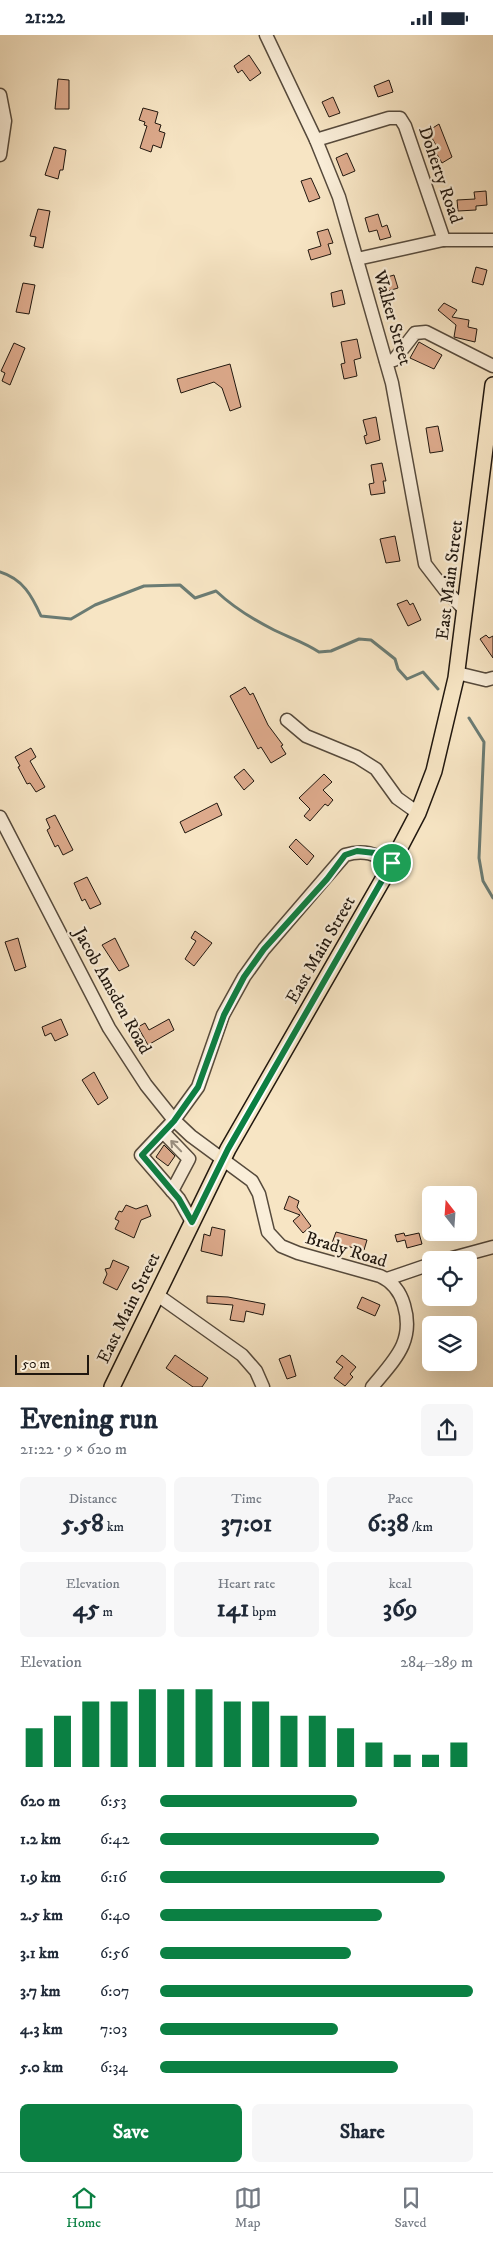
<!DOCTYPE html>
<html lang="en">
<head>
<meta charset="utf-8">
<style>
  :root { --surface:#fff; --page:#f6f6f7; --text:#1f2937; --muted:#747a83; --line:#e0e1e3; --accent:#0b8043 }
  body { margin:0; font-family:"IM FELL DW Pica",serif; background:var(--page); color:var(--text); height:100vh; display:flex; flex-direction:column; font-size:19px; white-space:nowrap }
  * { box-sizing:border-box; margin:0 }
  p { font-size:16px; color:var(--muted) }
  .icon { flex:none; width:28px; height:28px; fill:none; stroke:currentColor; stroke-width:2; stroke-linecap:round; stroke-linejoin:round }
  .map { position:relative; height:1352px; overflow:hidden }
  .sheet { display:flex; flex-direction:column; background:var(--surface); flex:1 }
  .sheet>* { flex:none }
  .needle { width:32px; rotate:343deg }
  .fabs { position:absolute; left:422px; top:1151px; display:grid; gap:10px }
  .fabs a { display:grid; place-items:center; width:55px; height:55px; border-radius:8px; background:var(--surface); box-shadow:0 5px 20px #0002; font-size:25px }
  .scale { position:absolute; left:15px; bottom:12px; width:74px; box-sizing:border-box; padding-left:5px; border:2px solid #20170f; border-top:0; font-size:14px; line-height:18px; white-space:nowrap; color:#20170f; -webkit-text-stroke:4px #faeed9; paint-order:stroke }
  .pin { position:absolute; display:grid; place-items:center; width:42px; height:42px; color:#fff; margin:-21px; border:2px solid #fff; border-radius:50%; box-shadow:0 1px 5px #0007 }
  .round { display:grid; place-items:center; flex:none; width:52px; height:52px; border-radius:8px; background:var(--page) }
  .summary { display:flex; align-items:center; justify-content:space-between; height:85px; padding:0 20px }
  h1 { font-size:28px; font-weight:700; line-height:38px }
  .figures { display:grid; grid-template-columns:repeat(3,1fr); gap:8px; height:85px; padding:5px 20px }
  .figures div { display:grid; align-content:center; border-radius:8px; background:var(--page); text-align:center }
  .figures b { font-size:25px; font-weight:700 }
  .figures small { font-size:14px; font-weight:400 }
  .figures p { font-size:14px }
  .chart { height:140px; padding:10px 20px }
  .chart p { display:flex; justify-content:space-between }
  .chart svg { width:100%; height:90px; margin-top:5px; stroke:var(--accent); stroke-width:6 }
  .button { display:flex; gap:10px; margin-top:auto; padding:10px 20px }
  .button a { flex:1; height:58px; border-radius:8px; background:var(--accent); color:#fff; font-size:20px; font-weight:700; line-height:58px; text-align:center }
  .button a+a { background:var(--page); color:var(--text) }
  ul { padding:0 20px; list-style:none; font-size:16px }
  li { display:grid; grid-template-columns:80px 60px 1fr; align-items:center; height:38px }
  li i { height:12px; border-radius:6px; background:var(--accent) }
  .status { display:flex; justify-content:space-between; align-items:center; height:35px; padding:0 25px; background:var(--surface); direction:ltr }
  .status svg { height:14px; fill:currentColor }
  .tabs { display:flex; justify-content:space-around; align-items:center; height:70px; border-top:1px solid var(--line); background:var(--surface); font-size:14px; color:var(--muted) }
  .tabs a { display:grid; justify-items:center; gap:2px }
  .tabs .current { color:var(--accent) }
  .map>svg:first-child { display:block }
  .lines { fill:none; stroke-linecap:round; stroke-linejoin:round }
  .stream { stroke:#6b7c74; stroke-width:3 }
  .building { fill:#ddaa8c; stroke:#20170f }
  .minor-casing { stroke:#564a3c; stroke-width:15 }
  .major-casing { stroke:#20170f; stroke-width:18 }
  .minor { stroke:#faeed9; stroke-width:12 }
  .major { stroke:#f7e5c4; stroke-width:15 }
  .oneway { stroke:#988d7e }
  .route-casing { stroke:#fff; stroke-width:10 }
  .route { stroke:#0b8043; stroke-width:6 }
  .labels { text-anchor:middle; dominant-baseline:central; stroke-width:4.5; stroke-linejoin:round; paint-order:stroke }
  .street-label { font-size:18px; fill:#20170f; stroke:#faeed9 }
</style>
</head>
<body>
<div class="status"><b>21:22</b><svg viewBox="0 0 49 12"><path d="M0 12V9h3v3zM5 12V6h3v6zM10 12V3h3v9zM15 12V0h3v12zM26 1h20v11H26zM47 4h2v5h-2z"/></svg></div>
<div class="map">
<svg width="493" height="1352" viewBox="0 0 493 1352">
  <rect width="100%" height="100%" fill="#f7e5c4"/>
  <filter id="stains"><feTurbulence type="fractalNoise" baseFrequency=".004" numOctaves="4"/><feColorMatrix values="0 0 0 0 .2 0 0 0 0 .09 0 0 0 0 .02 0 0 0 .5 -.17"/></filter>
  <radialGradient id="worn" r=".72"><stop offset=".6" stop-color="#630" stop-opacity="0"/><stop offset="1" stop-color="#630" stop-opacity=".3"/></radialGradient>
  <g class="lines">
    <!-- stream -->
    <g class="stream">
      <path d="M0,537c23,7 32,24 41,44l30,3 24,-14 49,-19 36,-1 15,13 21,-7c16,15 38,29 58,39 16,8 30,12 45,22l12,-1 28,-12 12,1 24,19 3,10 9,10 16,-7 15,17"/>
      <path d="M469,683l15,24 -5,116 4,23 10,17"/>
    </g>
  </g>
  <!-- building -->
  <g class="building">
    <path d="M249,20l12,18 -11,8 -8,-11 -4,3 -4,-7z"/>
    <path d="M58,44l11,1v29h-14z"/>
    <path d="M389,45l4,12 -15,5 -4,-11z"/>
    <path d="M333,62l7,16 -11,4 -7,-15z"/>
    <path d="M143,73l15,4 -3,11 6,2 -2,6 6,2 -4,15 -8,-3 -2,7 -11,-4 7,-22 -3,-1 1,-3 -6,-2z"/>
    <path d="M439,89l13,33 -10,6 -8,-14 3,-2 -9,-16z"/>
    <path d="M54,112l12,3 -3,20h-3l-2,9 -13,-4z"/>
    <path d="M347,118l8,18 -12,5 -7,-18z"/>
    <path d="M311,143l9,20 -11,4 -8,-21z"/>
    <path d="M486,156l1,14 -11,1v4l-18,1 -1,-11 18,-1 -1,-7z"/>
    <path d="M38,174l12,2 -7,37 -9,-2 2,-9 -6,-1z"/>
    <path d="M378,179l4,13 5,-2 4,12 -11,3 -3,-10 -8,2 -4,-14z"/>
    <path d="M328,194l5,14 -5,1 3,10 -20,6 -3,-10 13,-4 -4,-14z"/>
    <path d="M476,232l11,3 -4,15 -11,-3z"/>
    <path d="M394,240l4,13 -10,3 -4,-13z"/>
    <path d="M23,248l12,2 -6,29 -13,-2z"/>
    <path d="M342,255l3,14 -12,3 -2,-14z"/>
    <path d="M444,268l13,7 -5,7 17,3 -1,7 9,2 -2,13 -21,-5 2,-12 -18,-15z"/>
    <path d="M357,304l4,19 -7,2 3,16 -13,3 -3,-15 4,-1 -4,-21z"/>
    <path d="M419,307l23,13 -8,14 -24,-11z"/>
    <path d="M14,308l11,5 -15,37 -8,-4 3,-8 -4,-2z"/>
    <path d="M230,329l11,43 -11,4 -8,-23 -8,-6 -33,11 -4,-14z"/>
    <path d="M376,382l4,23 -14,4 -2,-8 3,-1 -4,-15z"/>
    <path d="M438,391l5,25 -13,2 -4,-25z"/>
    <path d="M382,428l4,18h-3l2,12 -14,2 -2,-11 5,-1 -3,-18z"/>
    <path d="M395,501l5,25 -14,2 -6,-24z"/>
    <path d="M407,565l3,5 3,-2 8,17 -13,6 -11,-22z"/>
    <path d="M486,600l3,3 4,-2v22l-13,-19z"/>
    <path d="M245,652l5,8 3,-2 15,32 15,20 -2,1 5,8 -15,9 -10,-16 -3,2 -28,-53z"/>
    <path d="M31,713l5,9 -6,4 15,26 -9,5 -6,-9 -3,1 -9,-17 2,-1 -5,-9z"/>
    <path d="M244,734l10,12 -10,9 -10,-13z"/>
    <path d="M324,739l8,8 -9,8 10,10 -5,6 -3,-2 -15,17 -6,-5 6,-7 -11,-11z"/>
    <path d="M217,768l5,12 -37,18 -5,-11z"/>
    <path d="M55,780l18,35 -10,5 -5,-10 -3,2 -8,-17 3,-2 -4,-9z"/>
    <path d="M296,804l18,17 -7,9 -18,-18z"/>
    <path d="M87,842l14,27 -11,5 -5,-10 -3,2 -8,-18z"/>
    <path d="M195,896l17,12 -18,23 -9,-7 11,-18 -5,-3z"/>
    <path d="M18,903l8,29 -11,4 -10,-29z"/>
    <path d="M115,903l14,28 -10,5 -17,-26z"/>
    <path d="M61,984l7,16 -13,6 -4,-8 -6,3 -3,-9z"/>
    <path d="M169,984l5,11 -26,15 -10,-18 7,-4 4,7z"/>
    <path d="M94,1037l14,26 -10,7 -16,-25z"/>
    <path d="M164,1110l11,11 -7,10 -12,-9z"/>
    <path d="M289,1161l10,5 -2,6 14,19 -8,7 -10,-12 7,-6 -16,-6z"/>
    <path d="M126,1170l10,4 11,-4 4,11 -10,4 -7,18 -19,-9 4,-8 -4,-2 4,-8 3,1z"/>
    <path d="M212,1192l13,3 -3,26 -21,-5 3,-17 6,2z"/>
    <path d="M336,1197l31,8 -3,10 -32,-7z"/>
    <path d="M404,1198l1,3 14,-3 3,11 -15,4 -2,-8 -8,2 -2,-7z"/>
    <path d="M113,1225l16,7 -12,23 -14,-7 4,-9 -2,-5 5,-1z"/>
    <path d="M207,1261l21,1 37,7 -2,11 -17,-4 -2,11 -14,-2 3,-15 -26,-2z"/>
    <path d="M362,1262l18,8 -5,11 -18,-8z"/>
    <path d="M175,1320l33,23 -6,9h-9l-27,-19z"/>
    <path d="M290,1320l6,21 -9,3 -8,-20z"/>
    <path d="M342,1320l14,12 -6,7 3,3 -8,9 -11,-8 9,-11 -7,-5z"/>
  </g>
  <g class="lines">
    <defs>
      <g id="minor">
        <path d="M266,0l50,105 23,57 53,186 33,181 20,26 20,20"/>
        <path d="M0,60l5,26 -5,34"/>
        <path d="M316,105l73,-22h11l5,8 39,114"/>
        <path d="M357,224l86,-19h50"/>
        <path d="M386,326l8,-1 21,-27 11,-1 67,34"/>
        <path d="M457,638l29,7 7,-2"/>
        <path d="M287,685l19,16 51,21 19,12 21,29 21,15"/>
        <path d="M0,782l109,211 37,57 28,35 17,16 61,45 7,13 9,38 13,14 17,7 82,23c13,6 20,15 24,29 11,37 -10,55 -32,82"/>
        <path d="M163,1097l26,27 -17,32"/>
        <path d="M192,1187l-13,-23 -38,-44 33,-35 24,-33 25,-72 21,-38 20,-28 81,-94c19,-6 30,-1 47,8"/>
        <path d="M445,1225l48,-13"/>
        <path d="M387,1244l44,-15"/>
        <path d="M156,1259l86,61 14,16 7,16"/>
      </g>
      <path id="major" d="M112,1352l116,-238 158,-275 32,-61 16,-42 22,-93 37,-293"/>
    </defs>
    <!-- minor casing -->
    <use href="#minor" class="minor-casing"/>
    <!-- major casing -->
    <use href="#major" class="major-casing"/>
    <!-- minor -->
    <use href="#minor" class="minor"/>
    <!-- major -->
    <use href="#major" class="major"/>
  </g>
  <!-- one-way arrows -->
  <defs><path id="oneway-shaft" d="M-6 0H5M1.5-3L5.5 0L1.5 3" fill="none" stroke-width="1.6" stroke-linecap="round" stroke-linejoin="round" transform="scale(1.25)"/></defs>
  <use class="oneway" href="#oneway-shaft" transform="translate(176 1111) rotate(-134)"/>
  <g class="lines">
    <defs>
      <path id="route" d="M357,816l18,2 17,10 -164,286 -36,73 -13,-23 -37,-44 32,-34 24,-34 26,-72 20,-38 20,-28 63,-70 18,-24z"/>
    </defs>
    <!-- route casing -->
    <use href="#route" class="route-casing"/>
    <!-- route -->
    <use href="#route" class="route"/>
  </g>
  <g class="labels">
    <!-- street labels -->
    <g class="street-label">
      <text transform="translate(440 140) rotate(71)">Doherty Road</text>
      <text transform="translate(392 283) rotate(74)">Walker Street</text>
      <text transform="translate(450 545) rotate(-83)">East Main Street</text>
      <text transform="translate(321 915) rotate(-60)">East Main Street</text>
      <text transform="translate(112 956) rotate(61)">Jacob Amsden Road</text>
      <text transform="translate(346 1215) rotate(17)">Brady Road</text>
      <text transform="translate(129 1273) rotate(-64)">East Main Street</text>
    </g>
  </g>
  <rect width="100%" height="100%" filter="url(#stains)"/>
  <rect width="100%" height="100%" fill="url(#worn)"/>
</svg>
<div class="fabs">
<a><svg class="needle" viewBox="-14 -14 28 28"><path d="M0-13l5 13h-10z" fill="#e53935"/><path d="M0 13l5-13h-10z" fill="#747a83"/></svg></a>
<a><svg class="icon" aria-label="locate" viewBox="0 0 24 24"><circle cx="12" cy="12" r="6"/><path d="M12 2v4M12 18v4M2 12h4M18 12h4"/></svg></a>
<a><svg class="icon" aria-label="layers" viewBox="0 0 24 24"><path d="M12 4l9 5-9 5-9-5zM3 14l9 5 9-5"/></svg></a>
</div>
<div class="scale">50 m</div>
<div class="pin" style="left:392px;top:828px;background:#1e9e55"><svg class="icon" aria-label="arrive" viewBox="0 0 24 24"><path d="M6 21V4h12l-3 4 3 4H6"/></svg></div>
</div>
<section class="sheet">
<div class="summary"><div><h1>Evening run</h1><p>21:22 · 9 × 620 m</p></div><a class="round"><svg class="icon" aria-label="share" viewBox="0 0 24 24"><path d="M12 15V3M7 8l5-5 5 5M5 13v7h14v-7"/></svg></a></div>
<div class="figures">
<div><p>Distance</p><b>5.58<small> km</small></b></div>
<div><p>Time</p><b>37:01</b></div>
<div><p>Pace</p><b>6:38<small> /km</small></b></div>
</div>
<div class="figures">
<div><p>Elevation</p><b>45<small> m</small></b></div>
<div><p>Heart rate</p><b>141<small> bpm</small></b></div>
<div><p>kcal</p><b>369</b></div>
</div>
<div class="chart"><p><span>Elevation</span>284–289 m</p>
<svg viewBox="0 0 160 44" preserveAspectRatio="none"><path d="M5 44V25M15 44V19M25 44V12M35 44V12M45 44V6M55 44V6M65 44V6M75 44V12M85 44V12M95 44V19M105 44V19M115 44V25M125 44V32M135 44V38M145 44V38M155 44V32"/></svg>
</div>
<ul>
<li><b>620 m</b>6:53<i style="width:63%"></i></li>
<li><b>1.2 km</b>6:42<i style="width:70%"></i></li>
<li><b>1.9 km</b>6:16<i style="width:91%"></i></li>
<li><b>2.5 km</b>6:40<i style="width:71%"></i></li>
<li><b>3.1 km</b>6:56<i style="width:61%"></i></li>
<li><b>3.7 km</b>6:07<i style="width:100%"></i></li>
<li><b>4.3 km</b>7:03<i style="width:57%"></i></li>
<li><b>5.0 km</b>6:34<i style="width:76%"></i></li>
</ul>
<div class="button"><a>Save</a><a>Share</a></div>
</section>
<nav class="tabs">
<a class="current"><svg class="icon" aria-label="home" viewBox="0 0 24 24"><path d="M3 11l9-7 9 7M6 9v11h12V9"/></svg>Home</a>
<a><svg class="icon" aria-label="map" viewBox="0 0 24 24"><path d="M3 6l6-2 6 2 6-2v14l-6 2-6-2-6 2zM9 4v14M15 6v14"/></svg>Map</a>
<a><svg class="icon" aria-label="saved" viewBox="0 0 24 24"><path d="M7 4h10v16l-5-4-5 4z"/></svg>Saved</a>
</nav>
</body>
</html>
